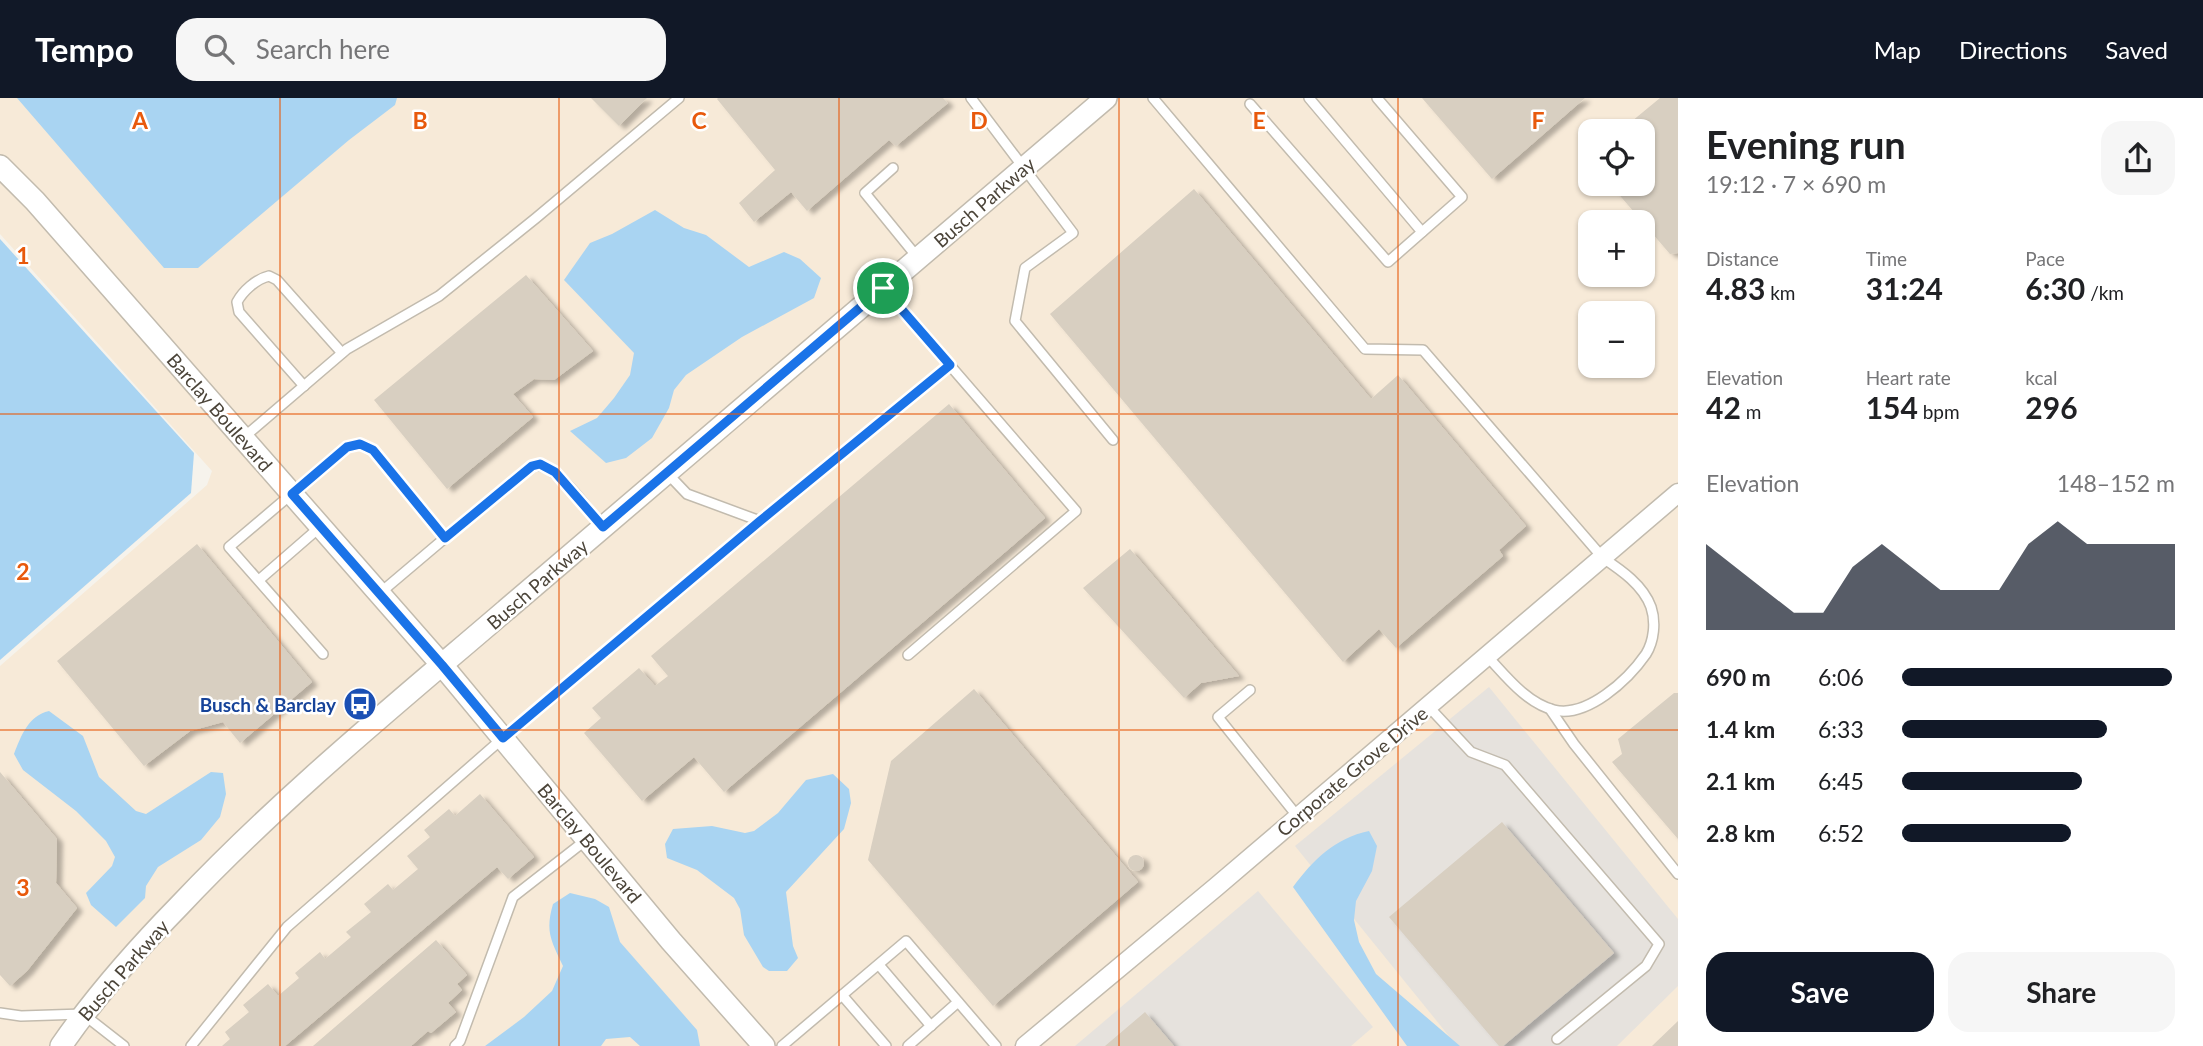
<!DOCTYPE html>
<html lang="en">
<head>
<meta charset="utf-8">
<style>
  :root { --surface:#fff; --page:#f6f6f6; --text:#202124; --muted:#757577; --accent:#111827 }
  body { margin:0; font-family:Lato,sans-serif; background:var(--page); color:var(--text); height:100vh; display:flex; flex-direction:column; font-size:26px; white-space:nowrap }
  * { box-sizing:border-box; margin:0 }
  p { font-size:23px; color:var(--muted) }
  .icon { flex:none; width:38px; height:38px; fill:none; stroke:currentColor; stroke-width:2; stroke-linecap:round; stroke-linejoin:round }
  .map { position:relative; flex:1; overflow:hidden }
  .sheet { display:flex; flex-direction:column; background:var(--surface); width:525px }
  .sheet>* { flex:none }
  .fabs { position:absolute; left:1578px; top:21px; display:grid; gap:14px }
  .fabs a { display:grid; place-items:center; width:77px; height:77px; border-radius:14px; background:var(--surface); box-shadow:0 2px 5px #0004; font-size:35px }
  .pin { position:absolute; display:grid; place-items:center; width:60px; height:60px; color:#fff; margin:-30px; border:4px solid #fff; border-radius:50%; box-shadow:0 2px 7px #0007 }
  .round { display:grid; place-items:center; flex:none; width:74px; height:74px; border-radius:21px; background:var(--page) }
  .headline { display:flex; align-items:center; justify-content:space-between; height:119px; padding:0 28px }
  h1 { font-size:38px; font-weight:700; line-height:52px }
  .metrics { display:grid; grid-template-columns:repeat(3,1fr); gap:10px; height:119px; padding:7px 28px }
  .metrics div { display:grid; align-content:center }
  .metrics b { font-size:30px; font-weight:700 }
  .metrics small { font-size:19px; font-weight:400 }
  .metrics p { font-size:19px }
  .chart { height:196px; padding:14px 28px }
  .chart p { display:flex; justify-content:space-between }
  .chart svg { width:100%; height:126px; margin-top:7px; fill:var(--accent); opacity:.7 }
  .button { display:flex; gap:14px; margin-top:auto; padding:14px 28px }
  .button a { flex:1; height:80px; border-radius:21px; background:var(--accent); color:#fff; font-size:28px; font-weight:700; line-height:80px; text-align:center }
  .button a+a { background:var(--page); color:var(--text) }
  ul { padding:0 28px; list-style:none; font-size:23px }
  li { display:grid; grid-template-columns:112px 84px 1fr; align-items:center; height:52px }
  li i { height:18px; border-radius:9px; background:var(--accent) }
  header { display:flex; align-items:center; gap:42px; box-sizing:border-box; height:98px; padding:0 35px; background:var(--accent); color:#fff }
  header strong { font-size:33px }
  nav { display:flex; gap:38px; margin-inline-start:auto; font-size:24px }
  .search { width:490px; height:63px; background:var(--page); display:flex; align-items:center; gap:18px; box-sizing:border-box; padding:0 24px; border-radius:21px; color:var(--muted); font-size:26px }
  main { display:flex; flex:1; min-height:0 }
  .map>svg:first-child { display:block }
  .commercial { fill:#f7ead8; fill-rule:evenodd }
  .industrial { fill:#e6e2dd }
  .water { fill:#a9d4f2 }
  .building { fill:#d8cfc1; filter:url(#shadow) }
  .lines { fill:none; stroke-linecap:round; stroke-linejoin:round }
  .service-casing { stroke:#c2bbae; stroke-width:12 }
  .minor-casing { stroke:#c2bbae; stroke-width:21 }
  .tertiary-casing { stroke:#c2bbae; stroke-width:24 }
  .service { stroke:#fff; stroke-width:9 }
  .minor { stroke:#fff; stroke-width:18 }
  .tertiary { stroke:#fff; stroke-width:21 }
  .route-casing { stroke:#fff; stroke-width:14 }
  .route { stroke:#1a73e8; stroke-width:9 }
  .grid { fill:none; stroke:#e8590c; stroke-width:2; stroke-opacity:0.55 }
  .labels { text-anchor:middle; dominant-baseline:central; stroke-width:5; stroke-linejoin:round; paint-order:stroke }
  .street-label { font-size:19px; fill:#4b4439; stroke:#fff }
  .transit-label { font-size:19px; font-weight:bold; fill:#164399; stroke:#fff; text-anchor:end }
  .grid-label { font-size:23px; text-anchor:middle; font-weight:bold; fill:#e8590c; stroke:#fff; stroke-width:5; stroke-linejoin:round; paint-order:stroke }
</style>
</head>
<body>
<header>
<strong>Tempo</strong>
<div class="search"><svg class="icon" aria-label="search" viewBox="0 0 24 24"><circle cx="10" cy="10" r="6"/><path d="M15 15l6 6"/></svg>Search here</div>
<nav><a>Map</a><a>Directions</a><a>Saved</a></nav>
</header>
<main>
<div class="map">
<svg width="1678" height="948" viewBox="0 0 1678 948">
  <defs>
    <filter id="shadow"><feDropShadow dx="6" dy="3.5" stdDeviation="2" flood-color="#0004"/></filter>
  </defs>
  <rect width="100%" height="100%" fill="#f6f3ec"/>
  <!-- commercial -->
  <path class="commercial" d="M0,0h1678v948h-1678v-380l207,-181 5,-14 -212,-237zM1591,33h52v53h-52zM1591,124h52v53h-52zM1591,215h52v53h-52z"/>
  <!-- industrial -->
  <g class="industrial">
    <path d="M1489,589l189,232v67l-61,60h-160l-162,-200z"/>
    <path d="M1258,793l115,136 -22,19h-276z"/>
  </g>
  <!-- water -->
  <g class="water">
    <path d="M17,0h380l-2,7 -46,35 -151,128h-34z"/>
    <path d="M655,112l29,18 22,7 43,32 35,-15 16,7 21,19 -7,20 -72,39 -56,38 -12,15 -5,18 -17,30 -26,20 -20,5 -36,-32 27,-13 17,-20 16,-23 4,-22 -70,-73 26,-37 22,-9z"/>
    <path d="M0,141l194,214 -3,40 -191,167z"/>
    <path d="M49,613l34,25 16,41 37,34 10,3 65,-42 12,1 3,21 -6,23 -19,23 -43,27 -12,19 -1,12 -29,29 -25,-22 -5,-12 26,-27 3,-9 -9,-16 -30,-30 -53,-41 -9,-16c7,-18 14,-38 35,-43z"/>
    <path d="M833,676l16,15 2,14 -7,26 -58,63 7,54 5,12 -11,13h-18l-6,-4 -19,-32 -4,-26 -6,-11 -37,-28 -30,-12 -2,-14 8,-15 39,-3 33,7 9,-2 24,-18 28,-33z"/>
    <path d="M1369,733l8,15 -5,25 -16,30 -2,19 5,22 17,32 84,72h-53l-114,-159c20,-27 42,-49 76,-56z"/>
    <path d="M570,795l25,6 14,8 11,35 77,88 3,16h-60l-10,-9 -24,2 -5,7h-116l39,-29 28,-26 11,-25c-12,-26 -18,-34 -10,-62z"/>
  </g>
  <!-- building -->
  <g class="building">
    <path d="M591,0h56l-28,28z"/>
    <path d="M718,0h225l5,5 -52,43 -7,-6 -82,71 -16,-19 -37,30 -15,-19 36,-33 -58,-71z"/>
    <path d="M1422,0h163l-93,81z"/>
    <path d="M1660,0h18v155l-8,1 -60,-70h33v-53h-23z"/>
    <path d="M1194,91l177,210 27,-24 128,151 -27,24 4,6 -107,92 -17,-19 -36,33 -293,-348z"/>
    <path d="M526,177l67,76 -39,29 -20,-1 -21,15 20,23 -86,72 -73,-89z"/>
    <path d="M949,306l96,114 -321,274 -30,-35 -52,44 -58,-68 17,-15 -9,-10 47,-40 16,18 13,-10 -17,-20z"/>
    <path d="M197,446l115,138 -72,61 -17,-21 -33,9 -46,35 -87,-105z"/>
    <path d="M1130,451l109,127 -38,7 -17,15 -101,-110z"/>
    <path d="M974,591l164,193 -145,124 -125,-146 23,-99z"/>
    <path d="M1674,595h4v146l-66,-77 10,-8 -4,-15z"/>
    <path d="M0,674l57,67 -1,44 21,25 -50,63 -17,15 -10,-11z"/>
    <path d="M480,696l54,63 -26,22 -11,-12 -212,179h-63l8,-7 -5,-7 24,-20 -6,-7 25,-21 10,12 21,-18 -4,-5 25,-21 5,7 26,-22 -5,-5 25,-20 -7,-8 24,-20 5,6 25,-21 -11,-13 23,-19 -6,-7 25,-21 6,7z"/>
    <path d="M1502,724l112,131 -111,93h-4l-110,-129z"/>
    <circle cx="1136" cy="765" r="8"/>
    <path d="M436,842l31,35 -10,9 5,6 -14,13 8,9 -25,21 -3,-2 -17,15h-98z"/>
    <path d="M1145,914l29,34h-69z"/>
    <path d="M1678,923v25h-26z"/>
  </g>
  <g class="lines">
    <defs>
      <g id="service">
        <path d="M971,0l102,135 -48,35 -10,53 98,119"/>
        <path d="M1153,0l212,251 58,1 180,208c18,12 40,27 48,49 5,15 3,34 -5,47 -18,26 -59,64 -92,56 -28,-7 -49,-35 -67,-54"/>
        <path d="M1309,0l113,134"/>
        <path d="M1250,6l138,158 74,-65 -85,-99"/>
        <path d="M893,70l-28,25 53,65"/>
        <path d="M883,190l193,223 -168,144"/>
        <path d="M304,288l-65,-74 -2,-10c6,-11 19,-23 32,-26l8,4 65,73"/>
        <path d="M243,340l104,-89 92,-53 97,-78 143,-120"/>
        <path d="M667,375l20,21 73,27 190,-156"/>
        <path d="M259,482l61,-53"/>
        <path d="M380,495l65,-55"/>
        <path d="M323,556l-94,-107 118,-100 14,-3 12,6 72,88 87,-72c23,-6 55,43 70,60"/>
        <path d="M1250,592l-32,27 80,100"/>
        <path d="M1428,608l43,46 34,13 154,179 -13,22 -89,73"/>
        <path d="M1550,611l24,35 104,130"/>
        <path d="M879,867l52,61"/>
        <path d="M842,897l44,51"/>
        <path d="M0,915l21,3 62,-2 41,32"/>
        <path d="M191,948l96,-119 216,-189 257,-217"/>
        <path d="M455,948l5,-5 53,-144 73,-57"/>
        <path d="M782,948l124,-105 90,105"/>
        <path d="M908,948l50,-44"/>
      </g>
      <path id="minor" d="M1025,948l191,-159 462,-394"/>
      <g id="tertiary">
        <path d="M0,68l35,35 407,464 229,276 93,105"/>
        <path d="M61,948c35,-51 76,-97 119,-141 101,-107 215,-200 326,-295 200,-171 400,-342 600,-512"/>
      </g>
    </defs>
    <!-- service casing -->
    <use href="#service" class="service-casing"/>
    <!-- minor casing -->
    <use href="#minor" class="minor-casing"/>
    <!-- tertiary casing -->
    <use href="#tertiary" class="tertiary-casing"/>
    <!-- service -->
    <use href="#service" class="service"/>
    <!-- minor -->
    <use href="#minor" class="minor"/>
    <!-- tertiary -->
    <use href="#tertiary" class="tertiary"/>
  </g>
  <g class="lines">
    <defs>
      <path id="route" d="M883,190l67,77 -190,156 -257,217 -61,-73 -150,-171 55,-47 13,-3 13,6 72,88 87,-72 8,-2 15,8 48,55z"/>
    </defs>
    <!-- route casing -->
    <use href="#route" class="route-casing"/>
    <!-- route -->
    <use href="#route" class="route"/>
  </g>
  <!-- grid -->
  <path class="grid" d="M280,0v948M559,0v948M839,0v948M1119,0v948M1398,0v948M0,316h1678M0,632h1678"/>
  <!-- icons -->
  <defs>
    <symbol id="bus-disc" viewBox="-11 -11 22 22"><circle r="9.5" fill="#1a4fb4" stroke="#fff"/><path d="M-5-6H5V4H4V6H2V4H-2V6H-4V4H-5ZM-3.5-4V0h7V-4ZM-3.5 1.2v1.5H-2V1.2ZM2 1.2v1.5H3.5V1.2Z" fill="#fff"/></symbol>
  </defs>
  <g fill-rule="evenodd">
    <use href="#bus-disc" x="341" y="587" width="38" height="38"/>
  </g>
  <g class="labels">
    <!-- street labels -->
    <g class="street-label">
      <text transform="translate(984 104) rotate(-41)">Busch Parkway</text>
      <text transform="translate(220 314) rotate(49)">Barclay Boulevard</text>
      <text transform="translate(537 486) rotate(-41)">Busch Parkway</text>
      <text transform="translate(1352 673) rotate(-40)">Corporate Grove Drive</text>
      <text transform="translate(590 745) rotate(50)">Barclay Boulevard</text>
      <text transform="translate(123 872) rotate(-49)">Busch Parkway</text>
    </g>
    <!-- transit labels -->
    <g class="transit-label">
      <text x="336" y="606">Busch &amp; Barclay</text>
    </g>
  </g>
  <g class="grid-label">
    <text x="140" y="31">A</text>
    <text x="420" y="31">B</text>
    <text x="699" y="31">C</text>
    <text x="979" y="31">D</text>
    <text x="1259" y="31">E</text>
    <text x="1538" y="31">F</text>
    <text x="23" y="166">1</text>
    <text x="23" y="482">2</text>
    <text x="23" y="798">3</text>
  </g>
</svg>
<div class="fabs">
<a><svg class="icon" aria-label="locate" viewBox="0 0 24 24"><circle cx="12" cy="12" r="6"/><path d="M12 2v4M12 18v4M2 12h4M18 12h4"/></svg></a>
<a>+</a>
<a>−</a>
</div>
<div class="pin" style="left:883px;top:190px;background:#1e9e55"><svg class="icon" aria-label="arrive" viewBox="0 0 24 24"><path d="M6 21V4h12l-3 4 3 4H6"/></svg></div>
</div>
<section class="sheet">
<div class="headline"><div><h1>Evening run</h1><p>19:12 · 7 × 690 m</p></div><a class="round"><svg class="icon" aria-label="share" viewBox="0 0 24 24"><path d="M12 15V3M7 8l5-5 5 5M5 13v7h14v-7"/></svg></a></div>
<div class="metrics">
<div><p>Distance</p><b>4.83<small> km</small></b></div>
<div><p>Time</p><b>31:24</b></div>
<div><p>Pace</p><b>6:30<small> /km</small></b></div>
</div>
<div class="metrics">
<div><p>Elevation</p><b>42<small> m</small></b></div>
<div><p>Heart rate</p><b>154<small> bpm</small></b></div>
<div><p>kcal</p><b>296</b></div>
</div>
<div class="chart"><p><span>Elevation</span>148–152 m</p>
<svg viewBox="0 0 160 44" preserveAspectRatio="none"><path d="M0 44V14L10 22L20 30L30 38L40 38L50 22L60 14L70 22L80 30L90 30L100 30L110 14L120 6L130 14L140 14L150 14L160 14V44z"/></svg>
</div>
<ul>
<li><b>690 m</b>6:06<i style="width:99%"></i></li>
<li><b>1.4 km</b>6:33<i style="width:75%"></i></li>
<li><b>2.1 km</b>6:45<i style="width:66%"></i></li>
<li><b>2.8 km</b>6:52<i style="width:62%"></i></li>
</ul>
<div class="button"><a>Save</a><a>Share</a></div>
</section>
</main>
</body>
</html>
